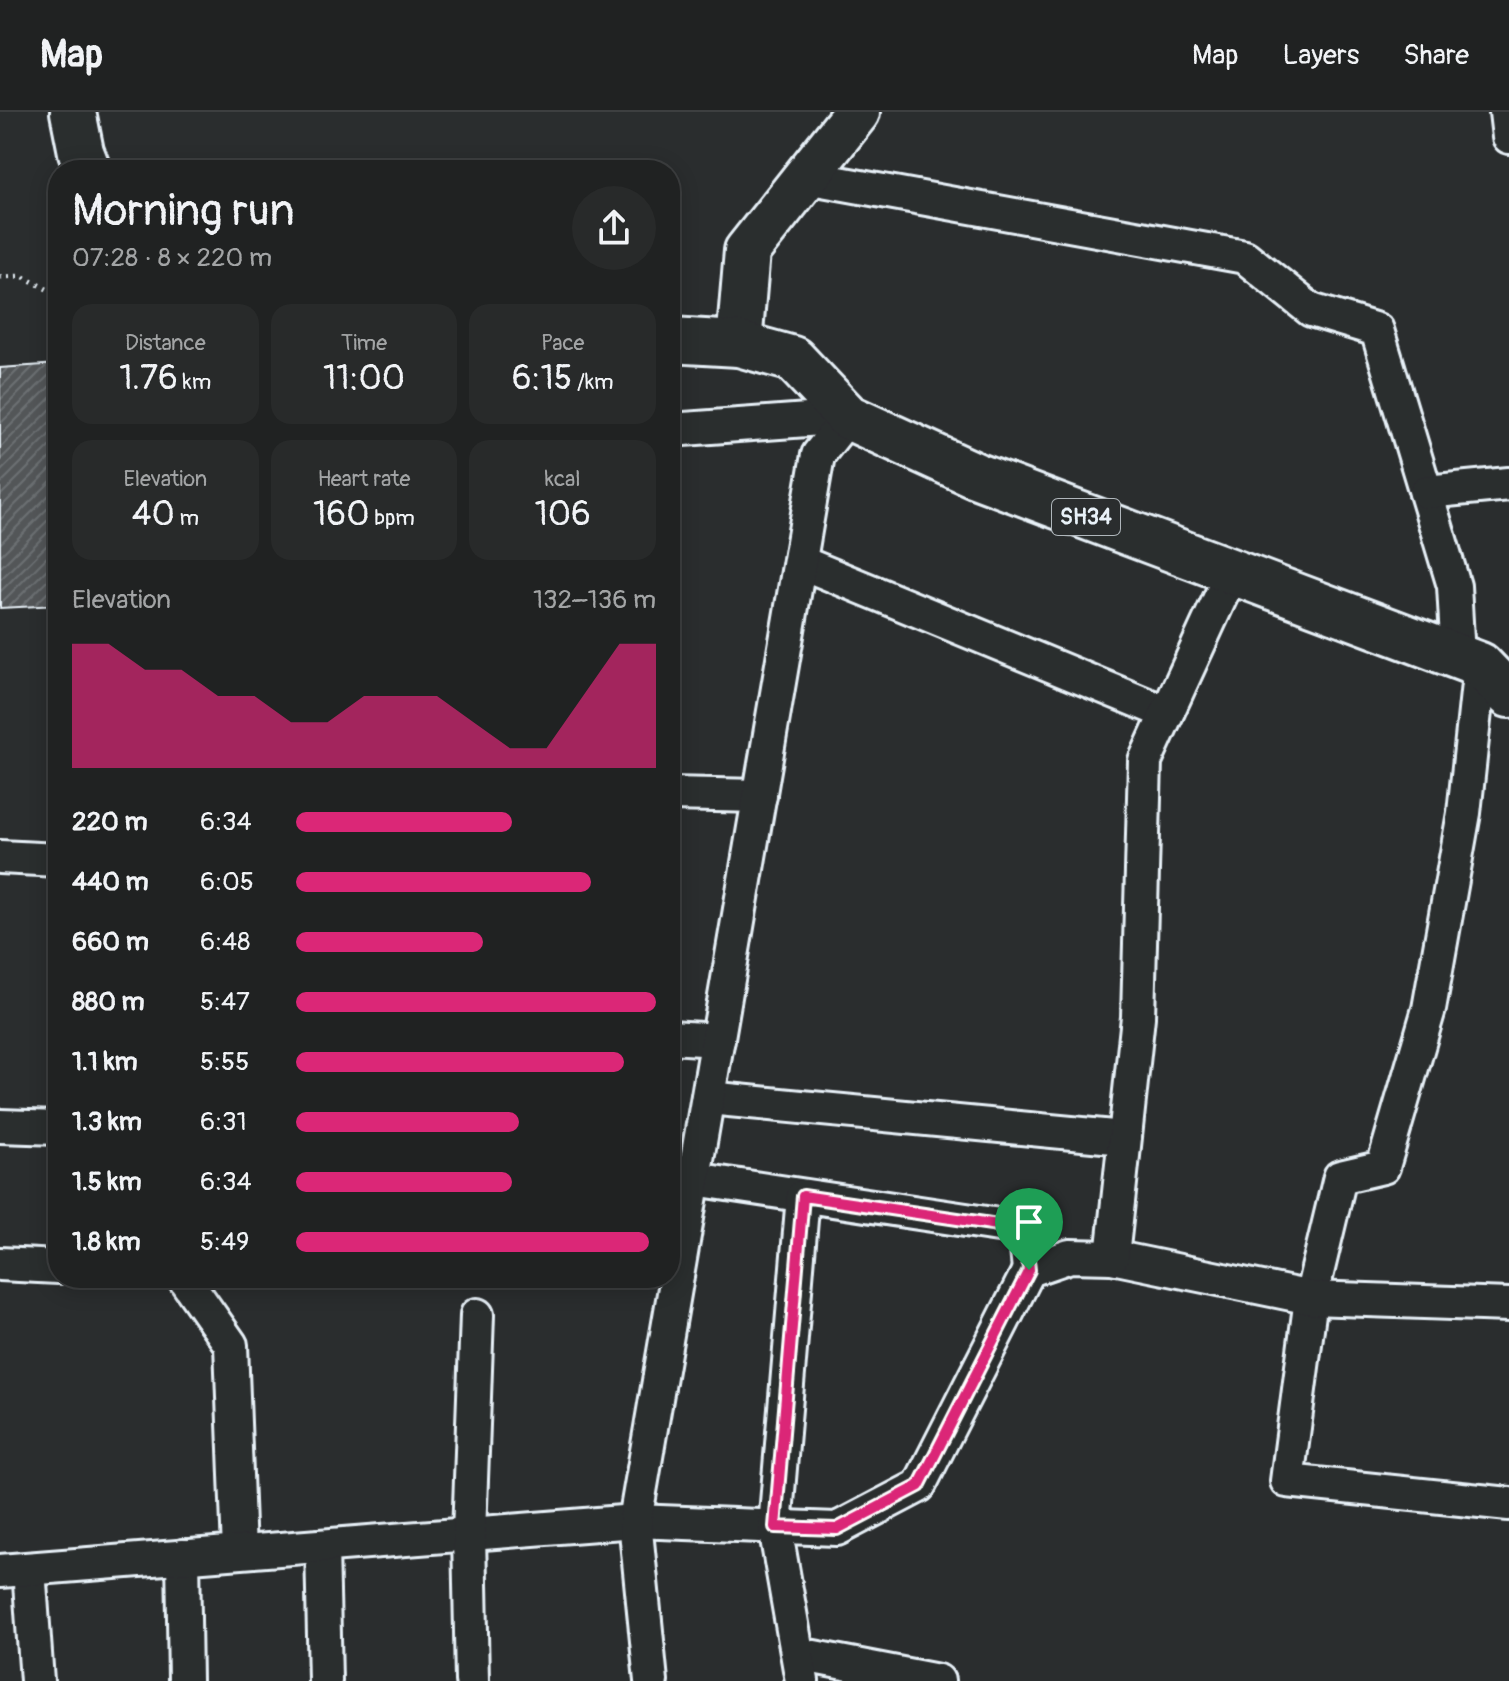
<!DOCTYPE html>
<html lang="en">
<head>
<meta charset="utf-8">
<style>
  :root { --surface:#202222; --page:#282a2a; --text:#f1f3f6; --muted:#a2a4a5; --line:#3d3f40; --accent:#db2777 }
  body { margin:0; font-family:Pangolin,sans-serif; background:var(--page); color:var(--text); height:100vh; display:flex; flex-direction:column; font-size:30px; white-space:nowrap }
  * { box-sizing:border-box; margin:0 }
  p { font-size:26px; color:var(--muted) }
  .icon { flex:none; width:44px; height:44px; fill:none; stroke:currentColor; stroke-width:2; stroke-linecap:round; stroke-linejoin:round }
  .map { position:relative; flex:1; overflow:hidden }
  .sheet { position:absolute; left:48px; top:48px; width:632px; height:1128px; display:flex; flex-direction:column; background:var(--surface); border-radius:32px; box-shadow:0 4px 20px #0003,0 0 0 2px var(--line) }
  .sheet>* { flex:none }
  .pin { position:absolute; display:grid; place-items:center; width:68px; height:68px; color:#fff; margin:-82px -34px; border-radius:50% 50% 50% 0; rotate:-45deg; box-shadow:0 0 8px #0007 }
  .pin .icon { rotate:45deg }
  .round { display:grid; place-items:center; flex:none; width:84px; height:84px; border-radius:42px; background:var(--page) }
  .headline { display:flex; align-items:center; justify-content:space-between; height:136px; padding:0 24px }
  h1 { font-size:44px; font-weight:600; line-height:60px }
  .figures { display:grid; grid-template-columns:repeat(3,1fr); gap:12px; height:136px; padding:8px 24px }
  .figures div { display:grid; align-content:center; border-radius:20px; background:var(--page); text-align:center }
  .figures b { font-size:34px; font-weight:600 }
  .figures small { font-size:22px; font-weight:400 }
  .figures p { font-size:22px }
  .chart { height:224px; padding:16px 24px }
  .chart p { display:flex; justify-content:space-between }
  .chart svg { width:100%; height:144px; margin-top:8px; fill:var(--accent); opacity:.7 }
  ul { padding:0 24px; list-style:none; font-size:26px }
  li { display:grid; grid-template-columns:128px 96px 1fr; align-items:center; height:60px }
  li i { height:20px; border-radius:10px; background:var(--accent) }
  header { display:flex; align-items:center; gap:48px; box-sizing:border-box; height:112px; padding:0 40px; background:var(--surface); border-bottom:2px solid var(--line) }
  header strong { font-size:38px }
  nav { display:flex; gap:44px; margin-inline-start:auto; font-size:28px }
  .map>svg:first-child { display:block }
  .building { fill:url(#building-hatch); stroke:#e8f1f8; stroke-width:2 }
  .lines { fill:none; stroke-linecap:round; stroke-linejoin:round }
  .street-casing { stroke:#e8f1f8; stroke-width:38 }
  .secondary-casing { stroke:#e8f1f8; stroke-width:50 }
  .primary-casing { stroke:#e8f1f8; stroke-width:50 }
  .path { stroke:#e8f1f8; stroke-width:5; stroke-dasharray:2 6; stroke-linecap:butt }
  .street { stroke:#2a2d2e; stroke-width:32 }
  .secondary { stroke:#2a2d2e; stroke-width:44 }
  .primary { stroke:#2a2d2e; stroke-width:44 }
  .route-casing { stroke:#fff; stroke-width:16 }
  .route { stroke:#db2777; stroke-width:10 }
  .labels { text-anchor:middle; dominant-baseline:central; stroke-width:8; stroke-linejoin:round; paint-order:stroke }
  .shield { fill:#2a2d2e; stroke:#afb6bb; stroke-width:2 }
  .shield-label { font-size:22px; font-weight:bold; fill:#e8f1f8 }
</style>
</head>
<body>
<header>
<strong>Map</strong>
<nav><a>Map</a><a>Layers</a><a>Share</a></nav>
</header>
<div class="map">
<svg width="1509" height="1569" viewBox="0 0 1509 1569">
  <defs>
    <pattern id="building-hatch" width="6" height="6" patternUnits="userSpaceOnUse" patternTransform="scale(2)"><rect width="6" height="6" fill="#535759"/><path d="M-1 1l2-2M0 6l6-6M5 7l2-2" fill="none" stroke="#6c7072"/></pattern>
  </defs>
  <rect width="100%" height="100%" fill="#2a2d2e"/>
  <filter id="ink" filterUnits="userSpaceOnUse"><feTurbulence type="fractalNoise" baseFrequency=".0125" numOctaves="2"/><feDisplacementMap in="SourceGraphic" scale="16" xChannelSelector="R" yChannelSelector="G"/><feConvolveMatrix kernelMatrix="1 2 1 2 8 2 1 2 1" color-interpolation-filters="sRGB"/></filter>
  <g filter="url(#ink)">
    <!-- building -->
    <path class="building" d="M58,252v241l-58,3v-240z"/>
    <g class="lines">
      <defs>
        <g id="street">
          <path d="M1506,0l3,25"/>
          <path d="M806,65l439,80 66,53 66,20 77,256 4,71"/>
          <path d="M670,318l178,-13"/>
          <path d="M1426,380l83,-8"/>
          <path d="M800,450l367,151"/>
          <path d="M1480,553l-16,148 -35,196 -46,158 -43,10 -29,121 -24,183 222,23"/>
          <path d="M670,682l90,2"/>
          <path d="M0,745l58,3"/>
          <path d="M670,925l48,3"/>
          <path d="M708,986l416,40"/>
          <path d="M0,1014l58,2"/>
          <path d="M694,1067l331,50 4,41"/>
          <path d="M1112,1145l199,41 198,7"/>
          <path d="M0,1152l58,3"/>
          <path d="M184,1166l47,67 8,207"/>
          <path d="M322,1434l3,135"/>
          <path d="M183,1444l2,125"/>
          <path d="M29,1457l8,112"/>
          <path d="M0,1459l635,-50 202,8 82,-43 110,-216 41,-14 42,1 26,-240 7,-256 87,-189"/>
          <path d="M798,1542l140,27"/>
          <path d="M472,1569l-3,-147 8,-219"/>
          <path d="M651,1569l-16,-160 183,-1066 30,-38"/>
          <path d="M802,1569l-27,-154 28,-331"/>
        </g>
        <path id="secondary" d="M739,232l8,-93 110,-139"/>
        <g id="primary">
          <path d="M73,0l8,40 7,18"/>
          <path d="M670,228l69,4 54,15 55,58 127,58 505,190 29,30"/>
        </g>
      </defs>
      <!-- street casing -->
      <use href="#street" class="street-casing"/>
      <!-- secondary casing -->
      <use href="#secondary" class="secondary-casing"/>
      <!-- primary casing -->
      <use href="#primary" class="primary-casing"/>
      <!-- path -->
      <path class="path" d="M0,165l22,-1 36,19"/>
      <!-- street -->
      <use href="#street" class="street"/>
      <!-- secondary -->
      <use href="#secondary" class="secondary"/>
      <!-- primary -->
      <use href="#primary" class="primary"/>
    </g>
  </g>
  <g class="lines" filter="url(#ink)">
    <defs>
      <path id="route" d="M803,1084l222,33 4,41 -110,216 -82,43 -62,-2z"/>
    </defs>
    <!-- route casing -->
    <use href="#route" class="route-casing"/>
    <!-- route -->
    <use href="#route" class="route"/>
  </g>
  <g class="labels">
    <!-- shield labels -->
    <rect class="shield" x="1052" y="387" width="68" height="36" rx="6"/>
    <g class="shield-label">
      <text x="1086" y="405">SH34</text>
    </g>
  </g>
</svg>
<div class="pin" style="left:1029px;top:1158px;background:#1e9e55"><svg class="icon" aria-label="arrive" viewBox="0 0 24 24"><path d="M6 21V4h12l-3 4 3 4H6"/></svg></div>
<section class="sheet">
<div class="headline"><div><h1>Morning run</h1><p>07:28 · 8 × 220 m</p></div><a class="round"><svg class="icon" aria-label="share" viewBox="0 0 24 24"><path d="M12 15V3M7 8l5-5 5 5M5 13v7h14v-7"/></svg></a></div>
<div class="figures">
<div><p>Distance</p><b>1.76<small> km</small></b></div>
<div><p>Time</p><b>11:00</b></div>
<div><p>Pace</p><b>6:15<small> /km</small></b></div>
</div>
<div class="figures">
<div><p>Elevation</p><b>40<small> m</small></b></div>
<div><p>Heart rate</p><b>160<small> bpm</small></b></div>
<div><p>kcal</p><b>106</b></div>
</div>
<div class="chart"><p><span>Elevation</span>132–136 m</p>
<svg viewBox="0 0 160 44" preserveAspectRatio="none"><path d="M0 44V6L10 6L20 14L30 14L40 22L50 22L60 30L70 30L80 22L90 22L100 22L110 30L120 38L130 38L140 22L150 6L160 6V44z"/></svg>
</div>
<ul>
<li><b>220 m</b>6:34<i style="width:60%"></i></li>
<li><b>440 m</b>6:05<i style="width:82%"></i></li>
<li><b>660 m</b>6:48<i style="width:52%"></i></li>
<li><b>880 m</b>5:47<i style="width:100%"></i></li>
<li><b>1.1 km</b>5:55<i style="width:91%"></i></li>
<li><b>1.3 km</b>6:31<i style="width:62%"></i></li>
<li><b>1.5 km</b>6:34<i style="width:60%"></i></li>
<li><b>1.8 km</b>5:49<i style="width:98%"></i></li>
</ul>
</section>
</div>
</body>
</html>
